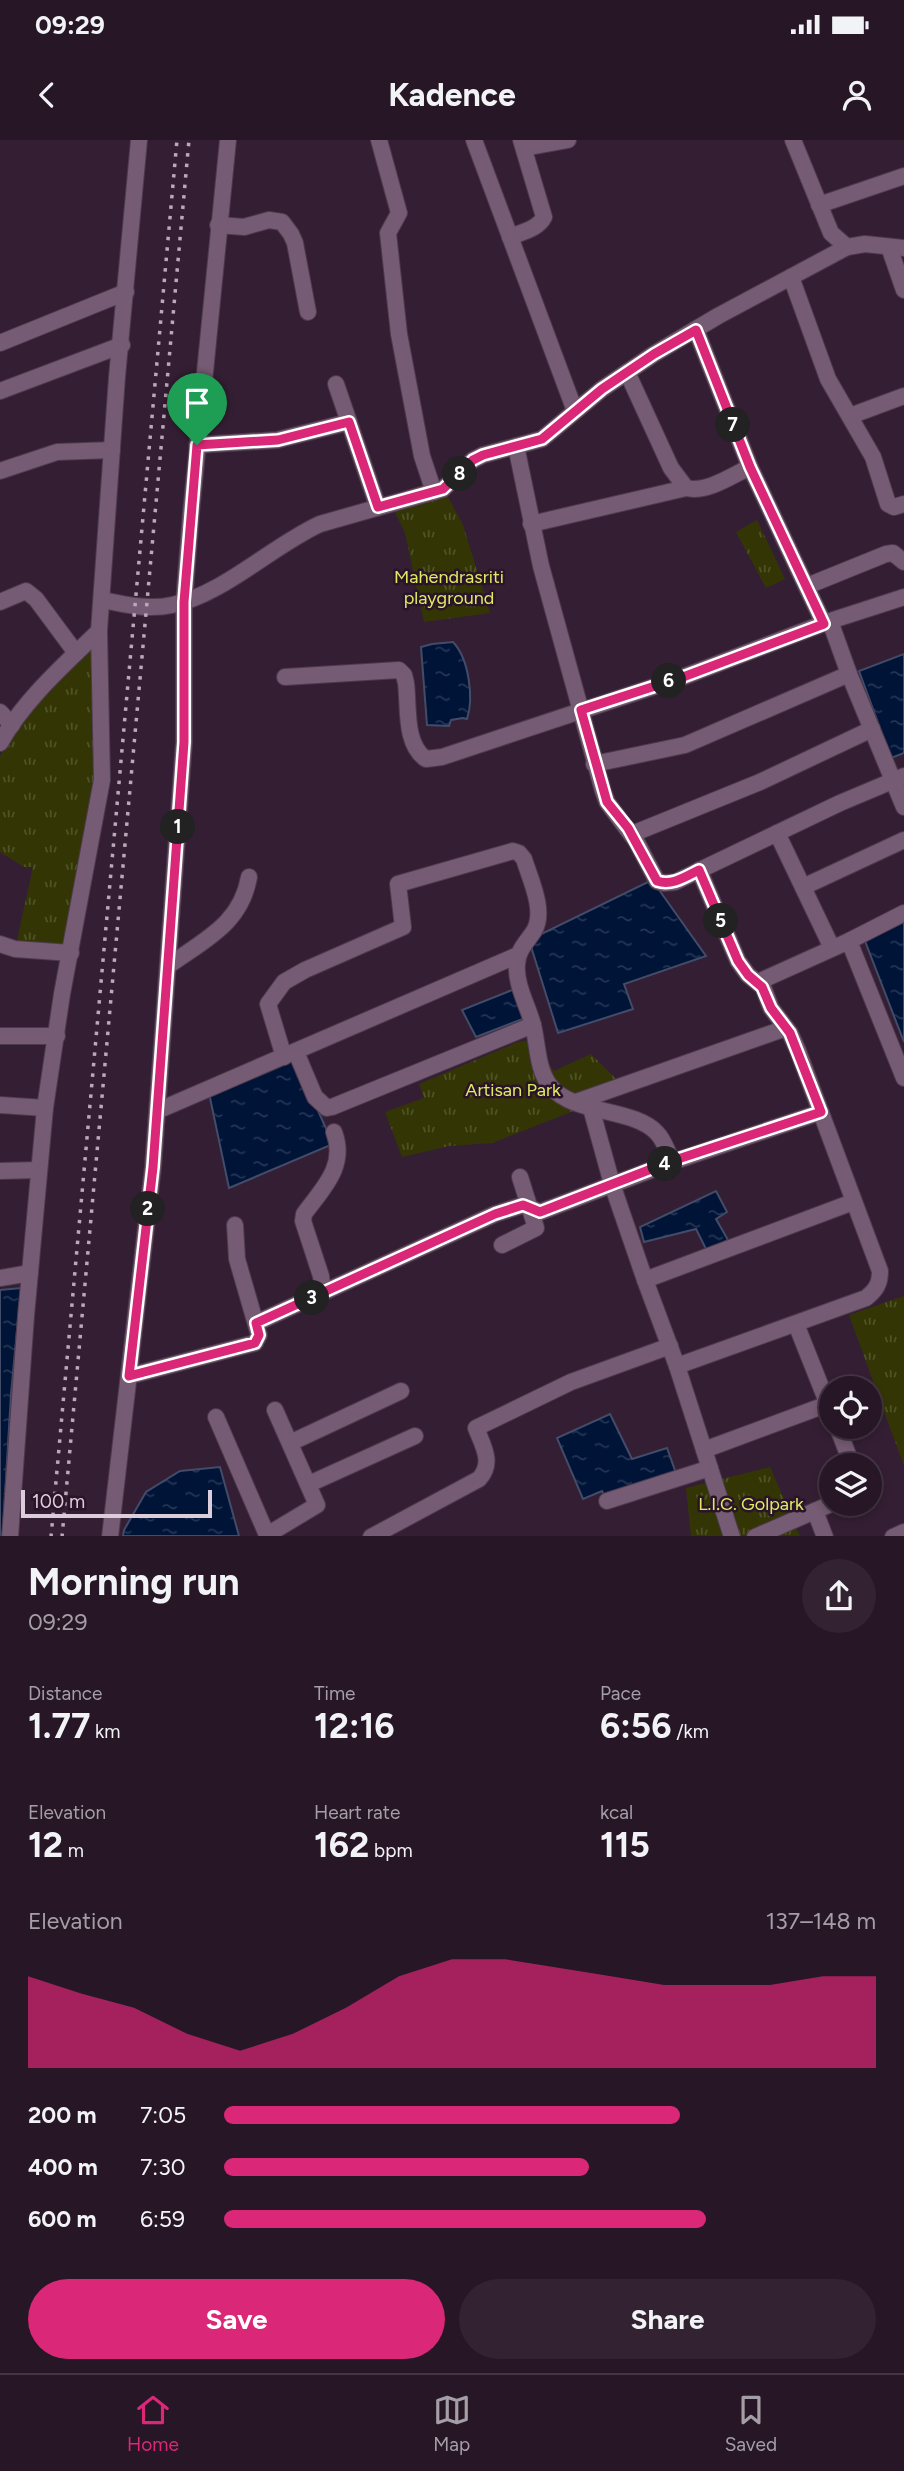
<!DOCTYPE html>
<html lang="en">
<head>
<meta charset="utf-8">
<style>
  :root { --surface:#271626; --page:#332332; --text:#f1f3f6; --muted:#a49fa7; --line:#433543; --accent:#db2777 }
  body { margin:0; font-family:Figtree,sans-serif; background:var(--page); color:var(--text); height:100vh; display:flex; flex-direction:column; font-size:26px; white-space:nowrap }
  * { box-sizing:border-box; margin:0 }
  p { font-size:23px; color:var(--muted) }
  .icon { flex:none; width:38px; height:38px; fill:none; stroke:currentColor; stroke-width:2; stroke-linecap:round; stroke-linejoin:round }
  .map { position:relative; height:1396px; overflow:hidden }
  .details { display:flex; flex-direction:column; background:var(--surface); flex:1 }
  .details>* { flex:none }
  .tools { position:absolute; left:819px; top:1236px; display:grid; gap:14px }
  .tools a { display:grid; place-items:center; width:63px; height:63px; border-radius:50%; background:var(--surface); box-shadow:0 4px 10px #0003,0 0 0 2px var(--line); font-size:35px }
  .scale { position:absolute; left:21px; bottom:18px; width:191px; box-sizing:border-box; padding-left:7px; border:4px solid #dccdda; border-top:0; font-size:19px; line-height:24px; white-space:nowrap; color:#dccdda; -webkit-text-stroke:5px #2a1429; paint-order:stroke }
  .pin { position:absolute; display:grid; place-items:center; width:60px; height:60px; color:#fff; margin:-72px -30px; border-radius:50% 50% 50% 0; rotate:-45deg; box-shadow:0 0 7px #0007 }
  .pin .icon { rotate:45deg }
  .km { position:absolute; width:35px; height:35px; margin:-18px; border-radius:50%; background:#222; color:#fff; font-size:19px; line-height:35px; text-align:center }
  .round { display:grid; place-items:center; flex:none; width:74px; height:74px; border-radius:37px; background:var(--page) }
  .summary { display:flex; align-items:center; justify-content:space-between; height:119px; padding:0 28px }
  h1 { font-size:38px; font-weight:700; line-height:52px }
  .stats { display:grid; grid-template-columns:repeat(3,1fr); gap:10px; height:119px; padding:7px 28px }
  .stats div { display:grid; align-content:center }
  .stats b { font-size:35px; font-weight:700 }
  .stats small { font-size:19px; font-weight:400 }
  .stats p { font-size:19px }
  .chart { height:196px; padding:14px 28px }
  .chart p { display:flex; justify-content:space-between }
  .chart svg { width:100%; height:126px; margin-top:7px; fill:var(--accent); opacity:.7 }
  .button { display:flex; gap:14px; margin-top:auto; padding:14px 28px }
  .button a { flex:1; height:80px; border-radius:42px; background:var(--accent); color:#fff; font-size:28px; font-weight:700; line-height:80px; text-align:center }
  .button a+a { background:var(--page); color:var(--text) }
  ul { padding:0 28px; list-style:none; font-size:23px }
  li { display:grid; grid-template-columns:112px 84px 1fr; align-items:center; height:52px }
  li i { height:18px; border-radius:9px; background:var(--accent) }
  .status { display:flex; justify-content:space-between; align-items:center; height:49px; padding:0 35px; background:var(--surface); direction:ltr }
  .status svg { height:19px; fill:currentColor }
  header { display:flex; justify-content:space-between; align-items:center; height:91px; padding:0 28px; background:var(--surface); font-size:32px; font-weight:700 }
  .tab-bar { display:flex; justify-content:space-around; align-items:center; height:98px; border-top:2px solid var(--line); background:var(--surface); font-size:19px; color:var(--muted) }
  .tab-bar a { display:grid; justify-items:center; gap:4px }
  .tab-bar .active { color:var(--accent) }
  .map>svg:first-child { display:block }
  .grass { fill:url(#grass-tufts) }
  .water { fill:url(#water-ripples); stroke:#424c69; stroke-width:2 }
  .lines { fill:none; stroke-linecap:round; stroke-linejoin:round }
  .minor-casing { stroke:#4d3a4d; stroke-width:18 }
  .minor { stroke:#755b73; stroke-width:16 }
  .rail { stroke:#baa9b8; stroke-width:3.5; stroke-dasharray:3.5 7; stroke-linecap:butt }
  .route-casing { stroke:#fff; stroke-width:14 }
  .route { stroke:#db2777; stroke-width:9 }
  .labels { text-anchor:middle; dominant-baseline:central; stroke-width:5; stroke-linejoin:round; paint-order:stroke }
  .park-label { font-size:18px; fill:#e0eb63; stroke:#2a1429 }
</style>
</head>
<body>
<div class="status"><b>09:29</b><svg viewBox="0 0 49 12"><path d="M0 12V9h3v3zM5 12V6h3v6zM10 12V3h3v9zM15 12V0h3v12zM26 1h20v11H26zM47 4h2v5h-2z"/></svg></div>
<header><svg class="icon" aria-label="back" viewBox="0 0 24 24"><path d="M15 5l-7 7 7 7"/></svg>Kadence<svg class="icon" aria-label="person" viewBox="0 0 24 24"><circle cx="12" cy="8" r="4"/><path d="M4 21q1-7 8-7t8 7"/></svg></header>
<div class="map">
<svg width="904" height="1397" viewBox="0 0 904 1397">
  <defs>
    <pattern id="grass-tufts" width="24" height="20" patternUnits="userSpaceOnUse" patternTransform="scale(1.75)"><rect width="24" height="20" fill="#333604"/><path d="M3 7l-1-3M5 7V3M7 7l1-3M15 17l-1-3M17 17v-4M19 17l1-3" fill="none" stroke="#505228"/></pattern>
    <pattern id="water-ripples" width="26" height="14" patternUnits="userSpaceOnUse" patternTransform="scale(1.75)"><rect width="26" height="14" fill="#001438"/><path d="M2 4q2-2 4 0t4 0M15 11q2-2 4 0t4 0" fill="none" stroke="#253554"/></pattern>
  </defs>
  <rect width="100%" height="100%" fill="#341e33"/>
  <!-- grass -->
  <g class="grass">
    <path d="M447,355l16,30 27,88 -66,9 -19,-89 -12,-25z"/>
    <path d="M757,380l28,59 -19,9 -30,-56z"/>
    <path d="M95,498l3,117 -27,198 -56,-4 18,-82h-9l-24,-15v-96l16,-28z"/>
    <path d="M531,900l23,31 37,-17 36,36 -135,53 -43,3 -47,11 -17,-45 39,-14 -5,-14 99,-42z"/>
    <path d="M904,1156v170l-55,-151z"/>
    <path d="M770,1327l30,69h-109l-5,-48z"/>
  </g>
  <!-- water -->
  <g class="water">
    <path d="M453,502c16,17 21,56 14,77l-4,-1 -12,2 -2,6 -22,-1 -6,-78 11,-3z"/>
    <path d="M904,514v99l-13,5 -32,-87z"/>
    <path d="M652,740l54,76 -82,28 9,25 -75,24 -29,-93z"/>
    <path d="M904,782v120l-39,-101z"/>
    <path d="M517,848l11,29 -52,20 -14,-27z"/>
    <path d="M293,915l40,89 -104,44 -20,-95z"/>
    <path d="M716,1051l11,21 -11,7 12,21 -21,11 -11,-22 -52,13 -4,-15z"/>
    <path d="M21,1148l-10,106 -8,135 -1,8 -2,-1v-246z"/>
    <path d="M610,1274l22,45 35,-11 10,28 -71,23 -4,-8 -19,8 -26,-61z"/>
    <path d="M220,1327l19,69h-116l1,-6 22,-38 34,-21z"/>
  </g>
  <g class="lines">
    <defs>
      <g id="minor">
        <path d="M379,0l20,73 -11,20 11,101 23,122 12,36"/>
        <path d="M474,0l101,271"/>
        <path d="M793,0l38,93 16,14 18,-3 39,4"/>
        <path d="M524,8l44,-8"/>
        <path d="M819,65l85,-29"/>
        <path d="M218,85l26,2 25,-7 13,2 9,12 4,9 13,69"/>
        <path d="M510,97c12,-5 28,-8 34,-20l-23,-77"/>
        <path d="M889,107l15,43"/>
        <path d="M791,137l37,102 45,78 15,47 6,3 10,-3"/>
        <path d="M696,190l54,137 74,157"/>
        <path d="M0,203l126,-51"/>
        <path d="M627,232l44,96 15,20c21,5 45,-12 64,-21"/>
        <path d="M336,244l42,123"/>
        <path d="M0,251l122,-46"/>
        <path d="M850,276l54,-20"/>
        <path d="M197,305l80,-5 72,-18"/>
        <path d="M516,306l25,120 62,225 4,11 29,39 21,40 7,2 11,-1 165,-79 64,-27"/>
        <path d="M0,331l57,-19 55,-2"/>
        <path d="M531,384l155,-36"/>
        <path d="M807,446l79,-32 7,-1 11,9"/>
        <path d="M103,460c23,5 46,10 69,5 50,-10 100,-59 148,-81l123,-35 30,-29 10,-5 59,-16 60,-50 52,-35 64,-38 129,-69"/>
        <path d="M0,462l26,-11 10,8 40,54"/>
        <path d="M849,534l55,133"/>
        <path d="M285,537l114,-7 5,5 2,8c3,24 -2,61 20,76l16,-2 241,-80 147,-56 74,-24"/>
        <path d="M0,572l12,13"/>
        <path d="M0,603c24,-43 64,-78 99,-112"/>
        <path d="M594,624l91,-19 164,-71 -19,-53"/>
        <path d="M777,693l55,115"/>
        <path d="M632,694l128,-52 112,-53"/>
        <path d="M803,747l101,-47"/>
        <path d="M849,801l55,137"/>
        <path d="M0,804l15,5 56,4"/>
        <path d="M168,826c36,-26 73,-42 81,-89"/>
        <path d="M758,842l91,-41 55,-28"/>
        <path d="M0,896h57"/>
        <path d="M296,912l19,45 12,11 5,-1 201,-82"/>
        <path d="M284,917l-16,-53 16,-22 21,-12 98,-43 -5,-43 115,-33 6,2 5,6c6,20 22,52 10,72 -7,11 -16,18 -17,33 -2,20 11,42 16,61 5,20 4,46 18,62 24,28 84,21 106,46 7,7 11,19 15,29"/>
        <path d="M576,962l210,-74"/>
        <path d="M0,965l45,3"/>
        <path d="M591,968l21,76 33,96 32,86 55,171"/>
        <path d="M157,971l361,-156"/>
        <path d="M0,1031l38,-1"/>
        <path d="M502,1105l34,-17 -16,-51"/>
        <path d="M0,1138l30,-5"/>
        <path d="M645,1140l208,-78"/>
        <path d="M323,1153l-2,-17 -18,-55 1,-7c19,-26 43,-48 30,-82"/>
        <path d="M256,1183l239,-109 28,-9 17,7 132,-50 149,-50"/>
        <path d="M796,1184l35,88"/>
        <path d="M677,1226l189,-68c10,-8 14,-14 14,-27l-82,-220 -8,-18 -19,-25 -8,-21 -15,-12 -10,-14 -39,-91"/>
        <path d="M129,1236l126,-33 4,-8 -22,-76 -2,-34"/>
        <path d="M216,1277l51,118 50,-30 -42,-95"/>
        <path d="M837,1286l15,39"/>
        <path d="M290,1303l111,-52"/>
        <path d="M704,1310l124,-46"/>
        <path d="M309,1344l106,-48"/>
        <path d="M607,1361l103,-33"/>
        <path d="M815,1371l10,26"/>
        <path d="M10,1397l16,-221 19,-208 17,-114 40,-214 -3,-149 18,-254 22,-237"/>
        <path d="M110,1397l43,-370 31,-425v-140l7,-89 37,-373"/>
        <path d="M371,1397l108,-58c15,-16 4,-33 -3,-51l95,-46 99,-36"/>
        <path d="M755,1397l78,-34"/>
        <path d="M893,1397l11,-5"/>
      </g>
    </defs>
    <!-- minor casing -->
    <use href="#minor" class="minor-casing"/>
    <!-- minor -->
    <use href="#minor" class="minor"/>
    <!-- rail -->
    <g class="rail">
      <path d="M51,1397l126,-1397"/>
      <path d="M62,1397l127,-1397"/>
    </g>
  </g>
  <g class="lines">
    <defs>
      <path id="route" d="M696,190l54,137 74,157 -141,53 -102,33 26,92 21,26 29,53c15,5 28,-4 42,-11l39,91 10,14 14,12 9,21 19,25 31,79 -149,49 -132,51 -17,-7 -28,9 -239,109 3,12 -4,8 -126,33 24,-209 31,-425v-140l13,-157 81,-5 71,-18 29,85 65,-18 30,-29 10,-5 59,-16 60,-50 52,-35z"/>
    </defs>
    <!-- route casing -->
    <use href="#route" class="route-casing"/>
    <!-- route -->
    <use href="#route" class="route"/>
  </g>
  <g class="labels">
    <!-- park labels -->
    <g class="park-label">
      <text x="449" y="437">Mahendrasriti<tspan x="449" dy="21">playground</tspan></text>
      <text x="513" y="950">Artisan Park</text>
      <text x="751" y="1364">L.I.C. Golpark</text>
    </g>
  </g>
</svg>
<div class="tools">
<a><svg class="icon" aria-label="locate" viewBox="0 0 24 24"><circle cx="12" cy="12" r="6"/><path d="M12 2v4M12 18v4M2 12h4M18 12h4"/></svg></a>
<a><svg class="icon" aria-label="layers" viewBox="0 0 24 24"><path d="M12 4l9 5-9 5-9-5zM3 14l9 5 9-5"/></svg></a>
</div>
<div class="scale">100 m</div>
<div class="pin" style="left:197px;top:305px;background:#1e9e55"><svg class="icon" aria-label="arrive" viewBox="0 0 24 24"><path d="M6 21V4h12l-3 4 3 4H6"/></svg></div>
<b class="km" style="left:178px;top:687px">1</b>
<b class="km" style="left:148px;top:1069px">2</b>
<b class="km" style="left:312px;top:1158px">3</b>
<b class="km" style="left:665px;top:1024px">4</b>
<b class="km" style="left:721px;top:781px">5</b>
<b class="km" style="left:669px;top:541px">6</b>
<b class="km" style="left:733px;top:285px">7</b>
<b class="km" style="left:460px;top:334px">8</b>
</div>
<section class="details">
<div class="summary"><div><h1>Morning run</h1><p>09:29</p></div><a class="round"><svg class="icon" aria-label="share" viewBox="0 0 24 24"><path d="M12 15V3M7 8l5-5 5 5M5 13v7h14v-7"/></svg></a></div>
<div class="stats">
<div><p>Distance</p><b>1.77<small> km</small></b></div>
<div><p>Time</p><b>12:16</b></div>
<div><p>Pace</p><b>6:56<small> /km</small></b></div>
</div>
<div class="stats">
<div><p>Elevation</p><b>12<small> m</small></b></div>
<div><p>Heart rate</p><b>162<small> bpm</small></b></div>
<div><p>kcal</p><b>115</b></div>
</div>
<div class="chart"><p><span>Elevation</span>137–148 m</p>
<svg viewBox="0 0 160 44" preserveAspectRatio="none"><path d="M0 44V12L10 18L20 23L30 32L40 38L50 32L60 23L70 12L80 6L90 6L100 9L110 12L120 15L130 15L140 15L150 12L160 12V44z"/></svg>
</div>
<ul>
<li><b>200 m</b>7:05<i style="width:70%"></i></li>
<li><b>400 m</b>7:30<i style="width:56%"></i></li>
<li><b>600 m</b>6:59<i style="width:74%"></i></li>
</ul>
<div class="button"><a>Save</a><a>Share</a></div>
</section>
<nav class="tab-bar">
<a class="active"><svg class="icon" aria-label="home" viewBox="0 0 24 24"><path d="M3 11l9-7 9 7M6 9v11h12V9"/></svg>Home</a>
<a><svg class="icon" aria-label="map" viewBox="0 0 24 24"><path d="M3 6l6-2 6 2 6-2v14l-6 2-6-2-6 2zM9 4v14M15 6v14"/></svg>Map</a>
<a><svg class="icon" aria-label="saved" viewBox="0 0 24 24"><path d="M7 4h10v16l-5-4-5 4z"/></svg>Saved</a>
</nav>
</body>
</html>
